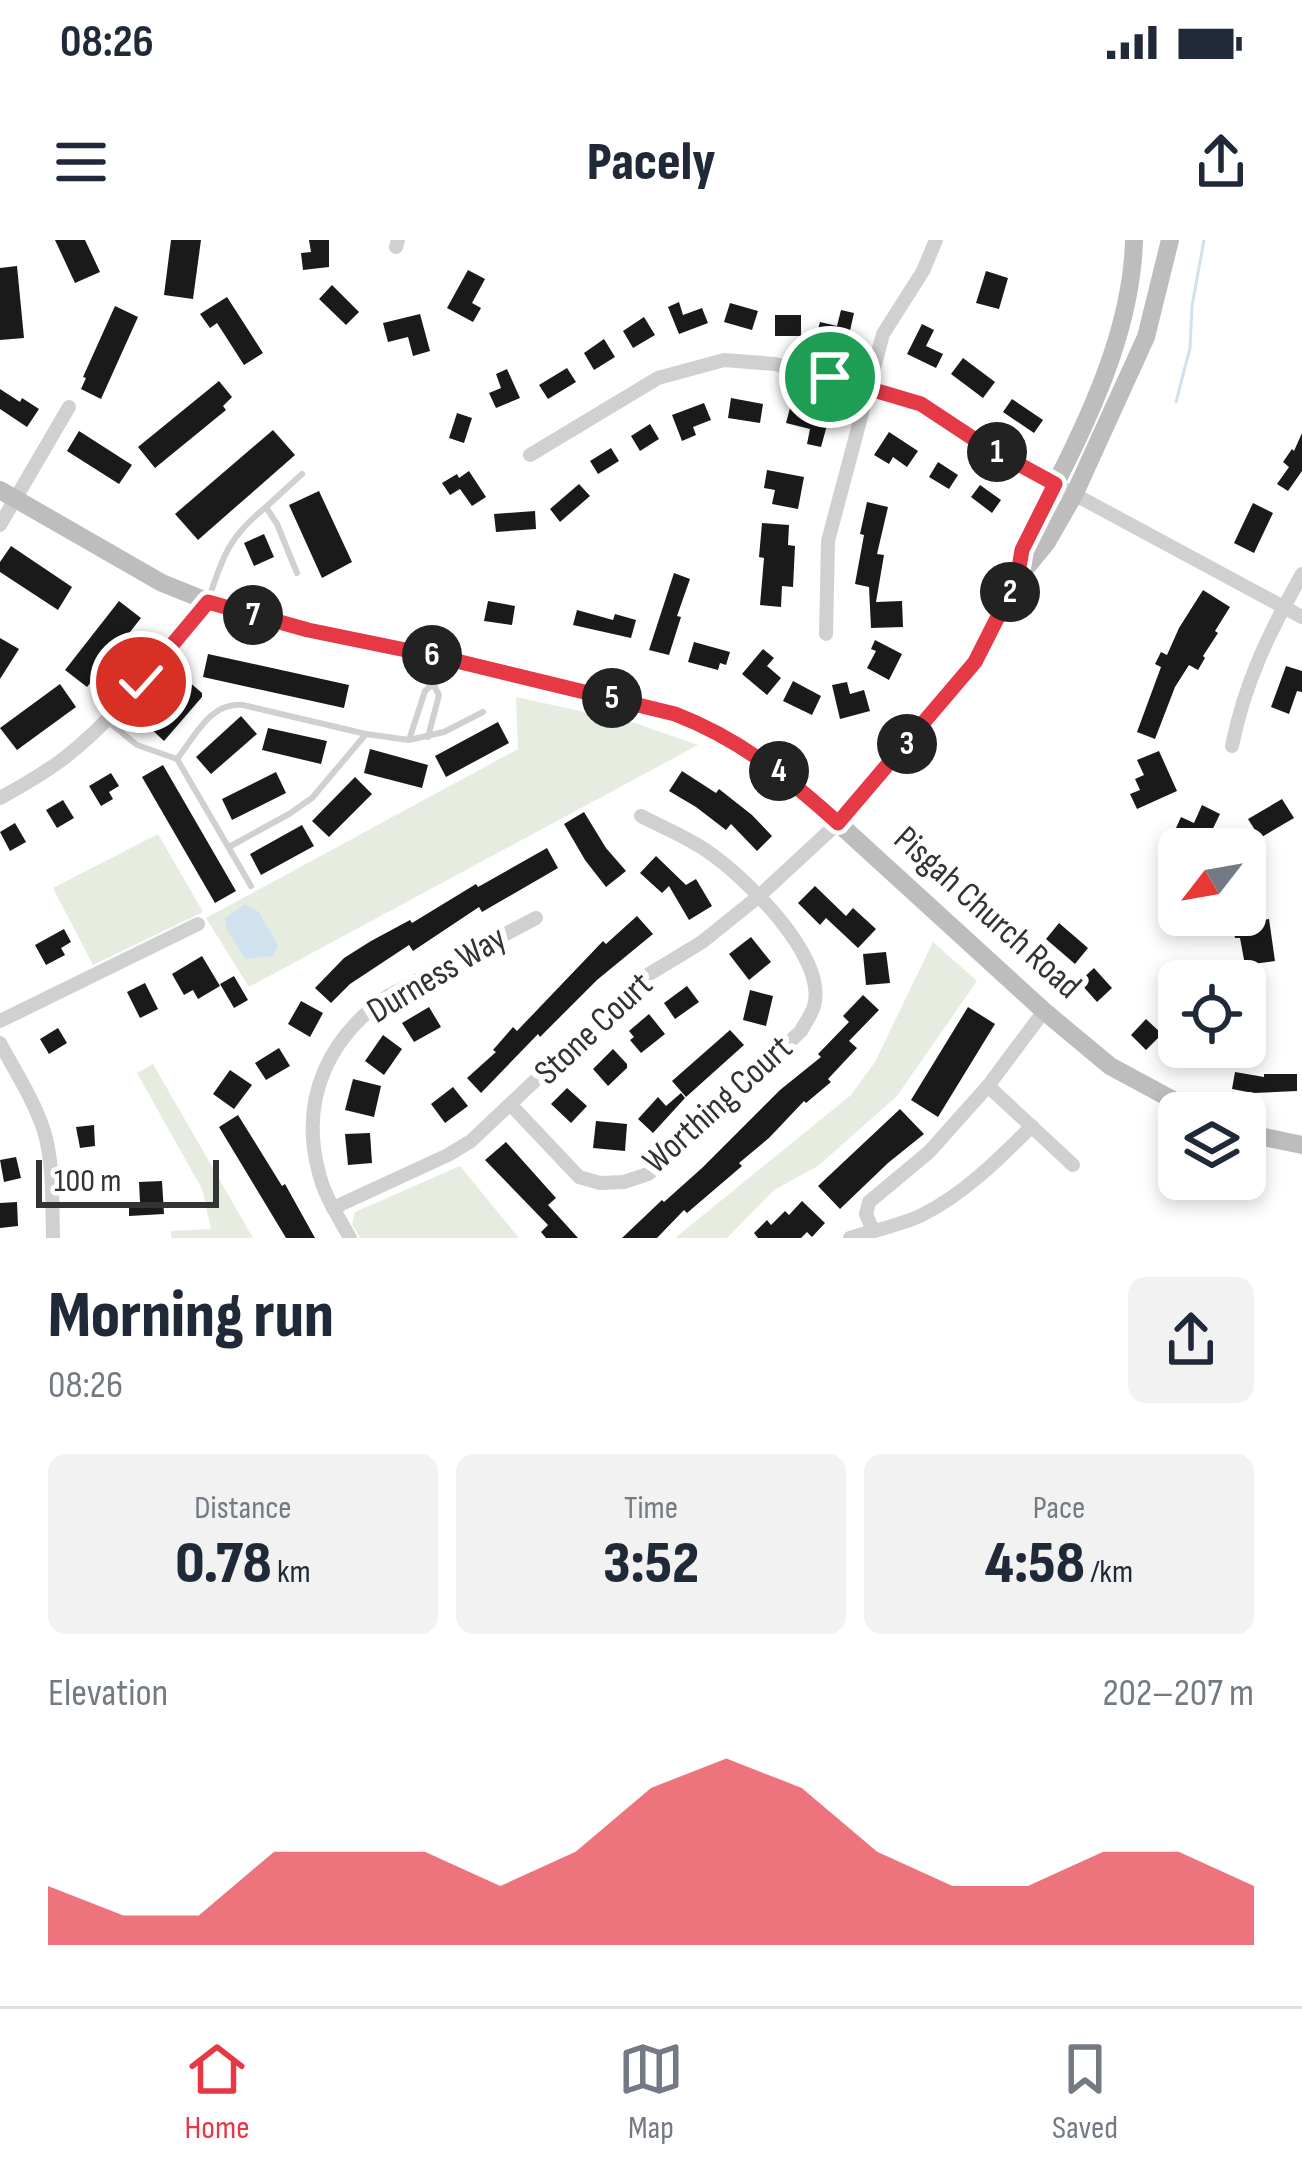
<!DOCTYPE html>
<html lang="en">
<head>
<meta charset="utf-8">
<style>
  :root { --surface:#fff; --page:#f2f2f3; --text:#1f2937; --muted:#747a83; --line:#e0e1e3; --accent:#e63946 }
  body { margin:0; font-family:"Sofia Sans Condensed",sans-serif; background:var(--page); color:var(--text); height:100vh; display:flex; flex-direction:column; font-size:45px; white-space:nowrap }
  * { box-sizing:border-box; margin:0 }
  p { font-size:39px; color:var(--muted) }
  .icon { flex:none; width:66px; height:66px; fill:none; stroke:currentColor; stroke-width:2; stroke-linecap:round; stroke-linejoin:round }
  .map { position:relative; height:998px; overflow:hidden }
  .sheet { display:flex; flex-direction:column; background:var(--surface); flex:1 }
  .sheet>* { flex:none }
  .needle { width:78px; rotate:239deg }
  .fabs { position:absolute; left:1158px; top:588px; display:grid; gap:24px }
  .fabs a { display:grid; place-items:center; width:108px; height:108px; border-radius:18px; background:var(--surface); box-shadow:0 6px 18px #0003; font-size:60px }
  .scale { position:absolute; left:36px; bottom:30px; width:183px; box-sizing:border-box; padding-left:12px; border:6px solid #333; border-top:0; font-size:33px; line-height:42px; white-space:nowrap; color:#333; -webkit-text-stroke:9px #fff; paint-order:stroke }
  .pin { position:absolute; display:grid; place-items:center; width:102px; height:102px; color:#fff; margin:-51px; border:6px solid #fff; border-radius:50%; box-shadow:0 3px 12px #0007 }
  .km { position:absolute; width:60px; height:60px; margin:-30px; border-radius:50%; background:#222; color:#fff; font-size:33px; line-height:60px; text-align:center }
  .round { display:grid; place-items:center; flex:none; width:126px; height:126px; border-radius:18px; background:var(--page) }
  .overview { display:flex; align-items:center; justify-content:space-between; height:204px; padding:0 48px }
  h1 { font-size:66px; font-weight:800; line-height:90px }
  .stats { display:grid; grid-template-columns:repeat(3,1fr); gap:18px; height:204px; padding:12px 48px }
  .stats div { display:grid; align-content:center; border-radius:18px; background:var(--page); text-align:center }
  .stats b { font-size:60px; font-weight:800 }
  .stats small { font-size:33px; font-weight:400 }
  .stats p { font-size:33px }
  .chart { height:336px; padding:24px 48px }
  .chart p { display:flex; justify-content:space-between }
  .chart svg { width:100%; height:216px; margin-top:12px; fill:var(--accent); opacity:.7 }
  .status { display:flex; justify-content:space-between; align-items:center; height:84px; padding:0 60px; background:var(--surface); direction:ltr }
  .status svg { height:33px; fill:currentColor }
  header { display:flex; justify-content:space-between; align-items:center; height:156px; padding:0 48px; background:var(--surface); font-size:54px; font-weight:800 }
  .dock { display:flex; justify-content:space-around; align-items:center; height:168px; border-top:3px solid var(--line); background:var(--surface); font-size:33px; color:var(--muted) }
  .dock a { display:grid; justify-items:center; gap:6px }
  .dock .active { color:var(--accent) }
  .map>svg:first-child { display:block }
  .green { fill:#e6ecdf }
  .water { fill:#cfe2ee }
  .lines { fill:none; stroke-linecap:round; stroke-linejoin:round }
  .stream { stroke:#cfe2ee; stroke-width:3 }
  .building { fill:#1a1a1a }
  .lane { stroke:#d0d0d0; stroke-width:6 }
  .street { stroke:#d0d0d0; stroke-width:14 }
  .secondary { stroke:#bdbdbd; stroke-width:18 }
  .route-casing { stroke:#fff; stroke-width:24 }
  .route { stroke:#e63946; stroke-width:15 }
  .labels { text-anchor:middle; dominant-baseline:central; stroke-width:12; stroke-linejoin:round; paint-order:stroke }
  .street-label { font-size:36px; fill:#333; stroke:#fff }
</style>
</head>
<body>
<div class="status"><b>08:26</b><svg viewBox="0 0 49 12"><path d="M0 12V9h3v3zM5 12V6h3v6zM10 12V3h3v9zM15 12V0h3v12zM26 1h20v11H26zM47 4h2v5h-2z"/></svg></div>
<header><svg class="icon" aria-label="menu" viewBox="0 0 24 24"><path d="M4 6h16M4 12h16M4 18h16"/></svg>Pacely<svg class="icon" aria-label="share" viewBox="0 0 24 24"><path d="M12 15V3M7 8l5-5 5 5M5 13v7h14v-7"/></svg></header>
<div class="map">
<svg width="1302" height="998" viewBox="0 0 1302 998">
  <rect width="100%" height="100%" fill="#fff"/>
  <!-- green -->
  <g class="green">
    <path d="M516,457l119,26 63,22 -449,242 -43,-69 312,-169z"/>
    <path d="M158,594l45,78 -110,53 -40,-77z"/>
    <path d="M933,702l44,39 -80,115 -79,70 -44,24 -47,48h-52l176,-143 24,-33z"/>
    <path d="M153,824l100,174h-82v-7l40,-2 -9,-40 -65,-116z"/>
    <path d="M460,926l59,72h-159l-8,-14 3,-12z"/>
  </g>
  <!-- water -->
  <path class="water" d="M245,664l14,8 19,33 -5,11 -25,3 -4,-2 -17,-27 -2,-12z"/>
  <g class="lines">
    <!-- stream -->
    <path class="stream" d="M1176,162l14,-54 2,-42 12,-66"/>
  </g>
  <!-- building -->
  <g class="building">
    <path d="M55,0h30l15,32 -25,11z"/>
    <path d="M171,0h30l-8,59 -29,-4z"/>
    <path d="M309,0h20v27l-26,3 -2,-17 10,-1z"/>
    <path d="M17,26l7,72 -24,2v-72z"/>
    <path d="M468,30l17,9 -13,24 9,5 -8,14 -26,-14z"/>
    <path d="M986,31l22,7 -9,31 -23,-6z"/>
    <path d="M332,45l27,27 -13,13 -27,-26z"/>
    <path d="M227,57l36,56 -19,12 -27,-42 -7,5 -10,-14z"/>
    <path d="M679,62l4,13 19,-7 6,15 -29,11 -11,-27z"/>
    <path d="M730,63l28,8 -6,19 -28,-8z"/>
    <path d="M115,66l23,11 -37,82 -20,-10 5,-11 -3,-1z"/>
    <path d="M841,70l13,3 -7,31 -31,-8 4,-14 17,4z"/>
    <path d="M420,74l10,37 -17,5 -5,-19 -20,5 -5,-19z"/>
    <rect x="775" y="75" width="26" height="21"/>
    <path d="M644,77l11,18 -22,13 -10,-17z"/>
    <path d="M922,84l12,6 -8,16 17,8 -7,14 -29,-14z"/>
    <path d="M604,99l11,18 -21,13 -10,-17z"/>
    <path d="M963,118l32,24 -12,16 -32,-24z"/>
    <path d="M567,128l9,14 -28,17 -9,-14z"/>
    <path d="M507,129l13,29 -24,10 -7,-15 12,-5 -5,-14z"/>
    <path d="M219,141l13,16 -9,9 3,4 -71,58 -17,-21z"/>
    <path d="M0,149l20,13 2,-4 17,11 -12,18 -27,-18z"/>
    <path d="M731,158l32,6 -3,19 -32,-5z"/>
    <path d="M1012,159l31,21 -9,13 -31,-21z"/>
    <path d="M704,163l7,17 -18,7 3,8 -14,6 -10,-26z"/>
    <path d="M790,168l39,10 -8,29 -14,-3 3,-15 -24,-6z"/>
    <path d="M457,173l15,5 -8,25 -15,-5z"/>
    <path d="M650,184l9,15 -19,12 -9,-15z"/>
    <path d="M273,190l22,25 -97,85 -23,-26z"/>
    <path d="M79,191l53,34 -13,19 -52,-33z"/>
    <path d="M889,192l29,19 -11,16 -14,-10 -4,7 -15,-9z"/>
    <path d="M1302,193v38l-14,20 -11,-7 12,-17 -6,-5 9,-13 2,2z"/>
    <path d="M611,208l8,13 -21,13 -8,-13z"/>
    <path d="M938,222l20,13 -9,14 -20,-12z"/>
    <path d="M767,230l37,7 -6,32 -26,-5 3,-14 -11,-2z"/>
    <path d="M469,231l17,26 -14,9 -12,-17 -10,6 -8,-12 15,-9 2,4z"/>
    <path d="M579,244l11,12 -30,26 -10,-13z"/>
    <path d="M980,245l21,15 -9,13 -21,-16z"/>
    <path d="M319,251l33,71 -30,16 -33,-73z"/>
    <path d="M867,262l21,5 -11,47 7,1 -8,47 26,-1 1,26 -32,1 -2,-41 -14,-3 9,-49 -4,-1z"/>
    <path d="M1253,263l20,10 -19,40 -20,-10z"/>
    <path d="M535,271l1,18 -40,3 -2,-18z"/>
    <path d="M762,283l27,2 -1,20 7,1 -2,41 -11,-1 -1,21 -21,-2 4,-47 -5,-1z"/>
    <path d="M264,294l10,23 -20,9 -10,-23z"/>
    <path d="M11,306l61,41 -14,23 -58,-38v-10z"/>
    <path d="M674,333l16,6 -13,37 4,1 -12,38 -20,-5z"/>
    <path d="M1203,350l27,17 -15,24 3,2 -15,23 2,2 -7,12 -9,-5 -14,22 -20,52 -18,-7 24,-65 -6,-3 6,-12 6,3 12,-27z"/>
    <path d="M119,361l22,17 -54,69 -22,-17z"/>
    <path d="M488,361l27,5 -3,19 -28,-4z"/>
    <path d="M577,370l36,10 2,-6 21,6 -5,18 -58,-13z"/>
    <path d="M0,398l19,11 -19,30z"/>
    <path d="M875,400l27,14 -13,26 -22,-12 9,-17 -5,-2z"/>
    <path d="M694,402l36,10 -4,13 -6,-2 -2,7 -30,-8z"/>
    <path d="M763,409l11,9 -7,8 14,12 -14,17 -25,-21z"/>
    <path d="M208,414l141,31 -5,23 -141,-31z"/>
    <path d="M1286,426l16,5v21l-5,-1 -8,23 -18,-7z"/>
    <path d="M185,441h3l14,12v4l-38,44 -17,-16z"/>
    <path d="M793,441l28,15 -9,19 -29,-14z"/>
    <path d="M847,442l3,12 14,-4 6,21 -30,8 -8,-34z"/>
    <path d="M60,444l16,23 -59,43 -17,-22z"/>
    <path d="M241,476l16,18 -46,40 -15,-17z"/>
    <path d="M498,482l11,21 -63,34 -11,-21z"/>
    <path d="M268,488l59,13 -6,23 -59,-14z"/>
    <path d="M370,509l58,16 -6,23 -58,-15z"/>
    <path d="M1159,511l18,40 -40,18 -7,-15 10,-4 -5,-11 9,-4 -7,-15z"/>
    <path d="M163,525l73,126 -21,12 -73,-126z"/>
    <path d="M682,531l34,22 3,-4 33,26 20,21 -15,15 -26,-27 -5,6 -30,-23 -27,-16z"/>
    <path d="M276,532l10,21 -54,27 -10,-21z"/>
    <path d="M111,533l8,13 -10,6 4,7 -12,7 -12,-20z"/>
    <path d="M355,537l17,17 -43,43 -17,-16z"/>
    <path d="M1282,559l12,19 -34,20 -12,-19z"/>
    <path d="M63,560l11,18 -17,10 -11,-18z"/>
    <path d="M1202,565l18,9 -17,35h-12l-20,-10 10,-22 13,6z"/>
    <path d="M584,572l22,36 20,23 -20,16 -21,-27 -21,-36z"/>
    <path d="M15,583l11,19 -16,9 -10,-19z"/>
    <path d="M302,585l12,21 -53,29 -11,-21z"/>
    <path d="M547,608l11,20 -76,44 -3,-5 -66,44 -4,-6 -59,39 -19,19 -16,-15 29,-30 27,-17 39,-21 2,3 64,-39 2,3z"/>
    <path d="M656,616l30,29 10,-6 16,27 -23,14 -20,-34 -7,7 -22,-20z"/>
    <path d="M815,646l31,30 7,-8 23,21 -18,19 -32,-30 -6,7 -22,-22z"/>
    <path d="M637,676l16,18 -56,46 -57,57 -2,-3 -57,59 -14,-15 29,-26 -3,-2 20,-23 4,4 86,-90 3,3z"/>
    <path d="M1269,679l6,42 -30,4 -5,-27h-5l-2,-13z"/>
    <path d="M1059,683l29,25 -13,16 -29,-25z"/>
    <path d="M64,689l7,13 -10,6 4,7 -19,10 -11,-20z"/>
    <path d="M751,697l20,25 -22,18 -20,-26z"/>
    <path d="M886,712l4,31 -24,2 -3,-31z"/>
    <path d="M202,716l18,30 -22,13 -5,-9 -9,5 -12,-21z"/>
    <path d="M1094,728l18,20 -15,14 -16,-18v-4z"/>
    <path d="M234,736l14,24 -14,8 -14,-24z"/>
    <path d="M145,743l13,26 -18,9 -13,-26z"/>
    <path d="M687,746l12,16 -24,17 -11,-16z"/>
    <path d="M750,750l23,6 -7,30 -23,-6z"/>
    <path d="M863,755l16,15 -30,31 8,7 -29,31 3,3 -25,21 -2,-2 -35,37 -30,25 3,3 -55,47 -3,-3 -27,28h-35l40,-38 2,2 38,-34 78,-78 41,-33 -3,-3 31,-32 -6,-6z"/>
    <path d="M301,761l22,12 -13,24 -22,-13z"/>
    <path d="M429,767l12,20 -27,15 -12,-19z"/>
    <path d="M968,767l27,17 -57,93 -27,-17z"/>
    <path d="M649,774l16,20 -24,19 -11,-13 4,-3 -5,-6z"/>
    <path d="M1146,779l16,15 -16,16 -15,-15z"/>
    <path d="M58,788l9,15 -18,11 -9,-15z"/>
    <path d="M730,790l14,15 -58,52 -14,-16z"/>
    <path d="M383,795l19,14 -18,26 -19,-14z"/>
    <path d="M279,808l11,18 -24,14 -11,-17z"/>
    <path d="M613,809l14,15v4l-19,18 -15,-17z"/>
    <path d="M230,830l22,15 -18,24 -21,-15z"/>
    <path d="M1235,832l29,5v-3h33v17l-44,2 -21,-4z"/>
    <path d="M353,839l28,7 -7,31 -29,-7z"/>
    <path d="M453,847l15,19 -23,17 -14,-19z"/>
    <path d="M567,848l20,18 -16,17 -20,-19z"/>
    <path d="M681,853l4,5 -32,35 -15,-14 20,-22 8,9z"/>
    <path d="M900,869l24,25 -36,29 -48,46 -22,-23z"/>
    <path d="M238,875l44,71 3,-2 30,54h-29l-67,-111z"/>
    <path d="M596,881l31,3 -2,27 -32,-3z"/>
    <path d="M94,885l1,21 -15,2 -4,-21z"/>
    <path d="M370,893l2,30 -24,2 -3,-31z"/>
    <path d="M506,902l50,56 -8,7 30,33h-32l-5,-6 7,-7 -63,-65z"/>
    <path d="M16,917l5,21 -17,4 -4,-22z"/>
    <path d="M162,941l2,33 -35,2v-14h11l-1,-20z"/>
    <path d="M802,961l23,22 -13,14 -5,-5 -6,6h-43l-4,-5 13,-13 4,5 14,-14 4,4z"/>
    <path d="M17,962l1,24 -18,2v-25z"/>
  </g>
  <g class="lines">
    <!-- lane -->
    <g class="lane">
      <path d="M266,267l36,-33"/>
      <path d="M209,358c14,-43 21,-62 57,-91l11,17 20,49"/>
      <path d="M105,479l32,26 40,14 74,127"/>
      <path d="M428,497l11,-42 -6,-11"/>
      <path d="M409,500l16,-49 8,-7 6,-23"/>
      <path d="M177,519c19,-24 33,-57 66,-54l123,29 43,6 35,-8 39,-20"/>
      <path d="M229,607l60,-33 23,-16 54,-64"/>
    </g>
    <!-- street -->
    <g class="street">
      <path d="M396,7l2,-7"/>
      <path d="M530,215l128,-77 66,-18 51,4 146,40 58,39 323,174"/>
      <path d="M0,285l69,-118"/>
      <path d="M826,394l2,-93 55,-207 40,-63 13,-31"/>
      <path d="M1232,506c13,-65 38,-115 70,-172"/>
      <path d="M0,558c22,-12 43,-24 63,-39 56,-43 100,-104 144,-158"/>
      <path d="M0,781l198,-97"/>
      <path d="M0,803c15,28 34,57 44,88 10,33 8,73 9,107"/>
      <path d="M988,846l85,79"/>
      <path d="M511,865l68,72 21,6 24,-1 24,-8 12,-10 141,-133c4,-8 11,-17 13,-25 14,-49 -70,-130 -107,-155 -20,-14 -45,-24 -66,-35"/>
      <path d="M333,968l115,-53 23,-14 175,-165 56,-34 56,-45 80,-74"/>
      <path d="M873,991l-7,-17 3,-12 60,-50 59,-66 56,-75"/>
      <path d="M350,998c-12,-22 -27,-44 -32,-69 -18,-71 11,-132 70,-173l148,-78"/>
      <path d="M850,998c24,-8 49,-12 72,-23 42,-21 77,-56 110,-89"/>
    </g>
    <!-- secondary -->
    <g class="secondary">
      <path d="M0,250l162,93 45,18 101,29 132,27 235,57 37,14 37,21 42,31 253,231 66,55 87,47"/>
      <path d="M1018,334c6,-40 30,-75 48,-111 34,-69 66,-145 68,-223"/>
      <path d="M838,583l137,-161 42,-83 30,-37 27,-47 72,-158 24,-97"/>
      <path d="M1245,893l57,12"/>
    </g>
  </g>
  <g class="lines">
    <defs>
      <path id="route" d="M141,442l67,-80 100,28 132,27 235,57c65,25 113,64 163,109l137,-161 42,-83 5,-29 33,-66 -75,-41 -59,-39 -91,-27"/>
    </defs>
    <!-- route casing -->
    <use href="#route" class="route-casing"/>
    <!-- route -->
    <use href="#route" class="route"/>
  </g>
  <g class="labels">
    <!-- street labels -->
    <g class="street-label">
      <text transform="translate(987 673) rotate(42)">Pisgah Church Road</text>
      <text transform="translate(437 735) rotate(-31)">Durness Way</text>
      <text transform="translate(594 789) rotate(-43)">Stone Court</text>
      <text transform="translate(718 865) rotate(-42)">Worthing Court</text>
    </g>
  </g>
</svg>
<div class="fabs">
<a><svg class="needle" viewBox="-14 -14 28 28"><path d="M0-13l5 13h-10z" fill="#e53935"/><path d="M0 13l5-13h-10z" fill="#747a83"/></svg></a>
<a><svg class="icon" aria-label="locate" viewBox="0 0 24 24"><circle cx="12" cy="12" r="6"/><path d="M12 2v4M12 18v4M2 12h4M18 12h4"/></svg></a>
<a><svg class="icon" aria-label="layers" viewBox="0 0 24 24"><path d="M12 4l9 5-9 5-9-5zM3 14l9 5 9-5"/></svg></a>
</div>
<div class="scale">100 m</div>
<div class="pin" style="left:830px;top:137px;background:#1e9e55"><svg class="icon" aria-label="arrive" viewBox="0 0 24 24"><path d="M6 21V4h12l-3 4 3 4H6"/></svg></div>
<div class="pin" style="left:141px;top:442px;background:#d93025"><svg class="icon" aria-label="check" viewBox="0 0 24 24"><path d="M5 12l5 5 9-10"/></svg></div>
<b class="km" style="left:997px;top:212px">1</b>
<b class="km" style="left:1010px;top:352px">2</b>
<b class="km" style="left:907px;top:504px">3</b>
<b class="km" style="left:779px;top:531px">4</b>
<b class="km" style="left:612px;top:458px">5</b>
<b class="km" style="left:432px;top:415px">6</b>
<b class="km" style="left:253px;top:375px">7</b>
</div>
<section class="sheet">
<div class="overview"><div><h1>Morning run</h1><p>08:26</p></div><a class="round"><svg class="icon" aria-label="share" viewBox="0 0 24 24"><path d="M12 15V3M7 8l5-5 5 5M5 13v7h14v-7"/></svg></a></div>
<div class="stats">
<div><p>Distance</p><b>0.78<small> km</small></b></div>
<div><p>Time</p><b>3:52</b></div>
<div><p>Pace</p><b>4:58<small> /km</small></b></div>
</div>
<div class="chart"><p><span>Elevation</span>202–207 m</p>
<svg viewBox="0 0 160 44" preserveAspectRatio="none"><path d="M0 44V32L10 38L20 38L30 25L40 25L50 25L60 32L70 25L80 12L90 6L100 12L110 25L120 32L130 32L140 25L150 25L160 32V44z"/></svg>
</div>
</section>
<nav class="dock">
<a class="active"><svg class="icon" aria-label="home" viewBox="0 0 24 24"><path d="M3 11l9-7 9 7M6 9v11h12V9"/></svg>Home</a>
<a><svg class="icon" aria-label="map" viewBox="0 0 24 24"><path d="M3 6l6-2 6 2 6-2v14l-6 2-6-2-6 2zM9 4v14M15 6v14"/></svg>Map</a>
<a><svg class="icon" aria-label="saved" viewBox="0 0 24 24"><path d="M7 4h10v16l-5-4-5 4z"/></svg>Saved</a>
</nav>
</body>
</html>
